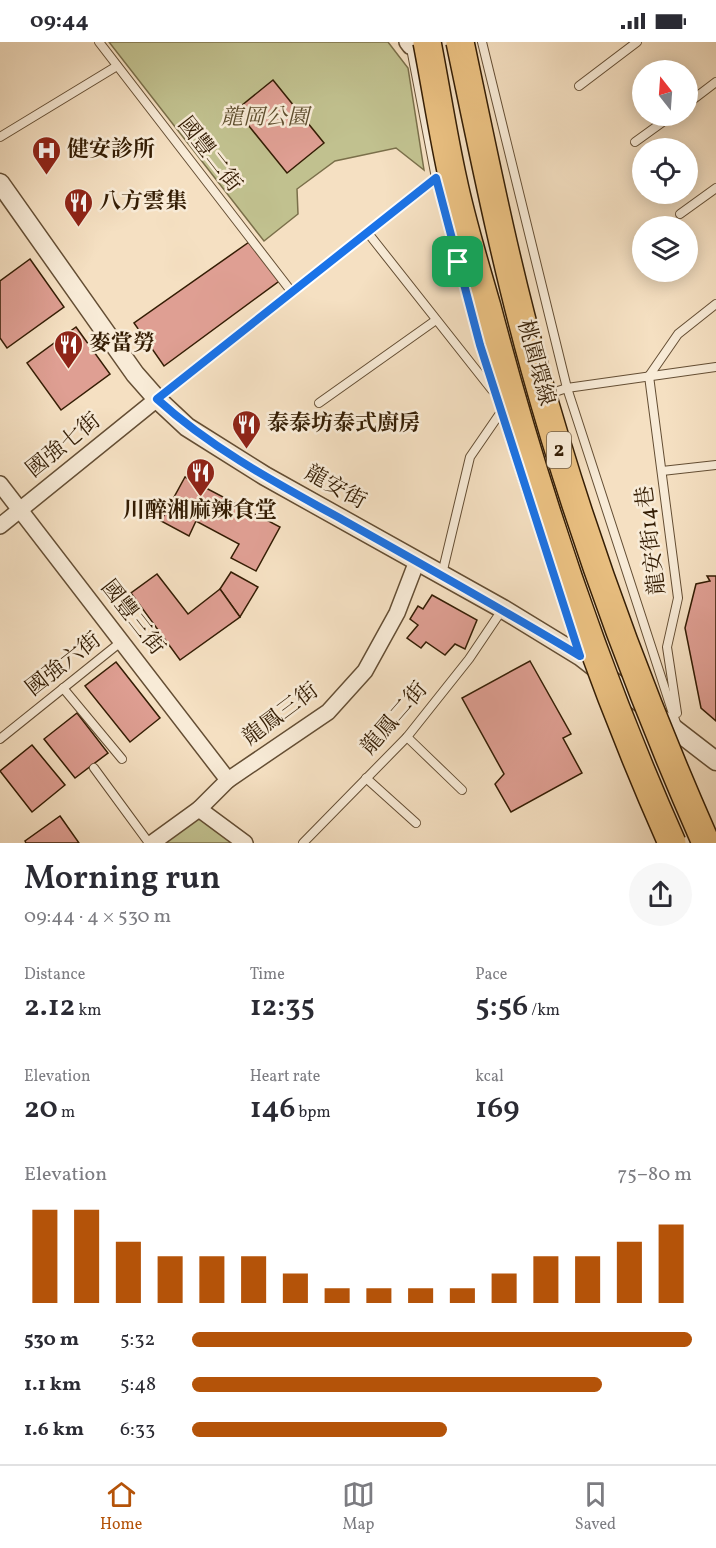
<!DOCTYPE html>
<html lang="en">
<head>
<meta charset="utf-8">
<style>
  :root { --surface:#fff; --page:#f7f7f7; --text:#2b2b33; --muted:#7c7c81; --line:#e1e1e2; --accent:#b45309 }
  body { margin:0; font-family:Vollkorn,"Noto Serif TC",serif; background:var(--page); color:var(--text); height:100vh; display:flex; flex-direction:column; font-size:22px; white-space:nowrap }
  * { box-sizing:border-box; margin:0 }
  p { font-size:20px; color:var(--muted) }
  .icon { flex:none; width:33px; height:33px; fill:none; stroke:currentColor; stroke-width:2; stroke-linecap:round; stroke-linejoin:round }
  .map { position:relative; height:801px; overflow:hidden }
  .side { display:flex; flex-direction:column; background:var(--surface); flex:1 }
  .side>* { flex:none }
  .needle { width:39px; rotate:343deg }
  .tools { position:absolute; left:632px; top:18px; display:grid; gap:12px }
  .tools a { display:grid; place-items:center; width:66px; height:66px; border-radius:50%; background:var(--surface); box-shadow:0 3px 15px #0003; font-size:30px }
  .pin { position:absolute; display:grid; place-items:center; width:51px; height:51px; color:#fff; margin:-26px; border-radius:12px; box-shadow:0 3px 9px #0006 }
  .round { display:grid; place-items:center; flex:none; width:63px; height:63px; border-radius:32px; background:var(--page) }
  .overview { display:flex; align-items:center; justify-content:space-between; height:102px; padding:0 24px }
  h1 { font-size:33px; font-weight:600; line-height:45px }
  .figures { display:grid; grid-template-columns:repeat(3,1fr); gap:9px; height:102px; padding:6px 24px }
  .figures div { display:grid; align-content:center }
  .figures b { font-size:30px; font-weight:600 }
  .figures small { font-size:16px; font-weight:400 }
  .figures p { font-size:16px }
  .chart { height:168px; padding:12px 24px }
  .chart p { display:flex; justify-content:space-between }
  .chart svg { width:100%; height:108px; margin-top:6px; stroke:var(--accent); stroke-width:6 }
  ul { padding:0 24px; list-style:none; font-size:20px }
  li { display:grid; grid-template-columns:96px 72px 1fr; align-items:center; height:45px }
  li i { height:15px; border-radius:8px; background:var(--accent) }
  .status { display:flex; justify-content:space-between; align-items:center; height:42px; padding:0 30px; background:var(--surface); direction:ltr }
  .status svg { height:16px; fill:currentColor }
  .menu { display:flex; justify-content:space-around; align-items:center; height:84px; border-top:2px solid var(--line); background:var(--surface); font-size:16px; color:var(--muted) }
  .menu a { display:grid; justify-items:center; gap:3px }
  .menu .active { color:var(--accent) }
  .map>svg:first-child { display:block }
  .green { fill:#c1c18f; stroke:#7a6f4a; stroke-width:1.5 }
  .building { fill:#df9f93; stroke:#341d04; stroke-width:1.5 }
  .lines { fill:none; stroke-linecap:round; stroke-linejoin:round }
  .service-casing { stroke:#644e34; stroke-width:10 }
  .minor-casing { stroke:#644e34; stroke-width:18 }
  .tertiary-casing { stroke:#644e34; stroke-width:21 }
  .service { stroke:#f8ebd7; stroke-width:8 }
  .minor { stroke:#f8ebd7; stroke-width:15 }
  .tertiary { stroke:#f8ebd7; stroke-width:18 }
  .motorway-bridge-casing { stroke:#341d04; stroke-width:30; stroke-linecap:butt }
  .motorway-bridge { stroke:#eac081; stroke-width:27 }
  .route-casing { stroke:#fff; stroke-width:12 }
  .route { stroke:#1a73e8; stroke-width:8 }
  .labels { text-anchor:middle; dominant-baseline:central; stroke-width:5; stroke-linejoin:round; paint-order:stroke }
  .shield { fill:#f8ebd7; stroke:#6f5b43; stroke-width:1.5 }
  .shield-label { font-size:21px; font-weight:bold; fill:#341d04 }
  .park-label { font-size:22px; font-style:italic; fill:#5e4e2e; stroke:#f8ebd7 }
  .poi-label { font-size:22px; font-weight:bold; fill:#341d04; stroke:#f8ebd7; text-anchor:start }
  .street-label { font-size:22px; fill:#341d04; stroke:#f8ebd7 }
</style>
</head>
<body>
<div class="status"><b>09:44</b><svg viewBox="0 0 49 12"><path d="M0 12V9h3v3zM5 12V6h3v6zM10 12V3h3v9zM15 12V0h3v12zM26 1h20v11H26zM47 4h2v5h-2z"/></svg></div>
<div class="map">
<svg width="716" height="801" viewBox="0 0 716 801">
  <rect width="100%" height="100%" fill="#f5e0c2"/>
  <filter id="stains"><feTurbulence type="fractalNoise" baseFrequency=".00333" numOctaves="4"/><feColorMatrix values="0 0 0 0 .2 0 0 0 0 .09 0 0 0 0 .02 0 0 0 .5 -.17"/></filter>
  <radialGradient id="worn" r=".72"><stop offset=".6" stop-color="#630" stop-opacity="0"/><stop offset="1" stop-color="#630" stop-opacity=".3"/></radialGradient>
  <!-- green -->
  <g class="green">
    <path d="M109,0h279l20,26 16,102 -28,-22 -61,13 -38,28 1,25 -34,27z"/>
    <path d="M199,767l42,34h-89z"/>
  </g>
  <!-- building -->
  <g class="building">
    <path d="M273,38l51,63 -37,30 -51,-63z"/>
    <path d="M252,198l30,39 -118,87 -30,-43z"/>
    <path d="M30,217l34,48 -57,41 -7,-10v-57z"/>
    <path d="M76,285l34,47 -49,36 -34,-47z"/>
    <path d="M185,435l95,50 -24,44 -25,-13 8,-14 -43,-23 -7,15 -28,-15z"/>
    <path d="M231,530l27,15 -18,30 -20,-28z"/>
    <path d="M157,532l31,40 32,-25 20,28 -60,43 -49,-67z"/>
    <path d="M707,534h9v145l-15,-13 -16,-80 11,-44 14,-3z"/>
    <path d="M432,553l45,25 -12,29 -10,-5 -10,11 -19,-13 -5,6 -14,-10 11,-13 -8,-6 8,-13 5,3z"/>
    <path d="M530,619l41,73 -8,4 19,35 -71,39 -16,-28 9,-10 -42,-76z"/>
    <path d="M116,620l44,56 -30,24 -45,-56z"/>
    <path d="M77,671l31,40 -33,25 -31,-39z"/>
    <path d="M32,703l33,40 -33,27 -32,-41z"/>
    <path d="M60,774l19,27h-53l-1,-2z"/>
  </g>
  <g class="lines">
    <defs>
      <g id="service">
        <path d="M99,0l192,249"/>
        <path d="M482,0l85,346 110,338"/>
        <path d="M410,1l26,135 44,167 47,148"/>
        <path d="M579,44l58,-44"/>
        <path d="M687,62l29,-22"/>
        <path d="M0,95l117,-71"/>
        <path d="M635,100l36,-26"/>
        <path d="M680,172l36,-26"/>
        <path d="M368,191l124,157"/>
        <path d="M649,334l29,222 -11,49 10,66"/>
        <path d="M649,334l29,-42 38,-30"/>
        <path d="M157,357l279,-221"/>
        <path d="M319,361l117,-83"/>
        <path d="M518,362l49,-16 149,-21"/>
        <path d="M662,429l54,-6"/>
        <path d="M442,532l28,-117 33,-48"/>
        <path d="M558,545l21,66"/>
        <path d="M63,646l59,71"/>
        <path d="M407,695l55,53"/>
        <path d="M0,697l122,-98"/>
        <path d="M94,726l55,75"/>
        <path d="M366,736l50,45"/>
        <path d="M303,801l104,-106 62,-78 33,-49"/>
      </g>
      <g id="minor">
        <path d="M407,0l3,4 12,-4"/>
        <path d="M0,442l228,296"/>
        <path d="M0,484l157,-127"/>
        <path d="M199,767l46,34"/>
        <path d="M152,801l47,-34 29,-29 100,-68 37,-41 32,-58 20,-52"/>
      </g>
      <path id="tertiary" d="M0,141l135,191 22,25 30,28 78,49 238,133 77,47 136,105"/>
    </defs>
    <!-- service casing -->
    <use href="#service" class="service-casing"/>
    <!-- minor casing -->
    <use href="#minor" class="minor-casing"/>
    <!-- tertiary casing -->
    <use href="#tertiary" class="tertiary-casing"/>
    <!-- service -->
    <use href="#service" class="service"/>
    <!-- minor -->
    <use href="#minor" class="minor"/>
    <!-- tertiary -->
    <use href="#tertiary" class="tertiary"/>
    <defs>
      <g id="motorway-bridge">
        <path d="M427,0c9,46 16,93 26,138 9,43 22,85 34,127 48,183 108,363 185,536"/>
        <path d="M460,0c23,109 45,220 75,327 45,162 103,320 171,474"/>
      </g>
    </defs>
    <!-- motorway-bridge casing -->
    <use href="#motorway-bridge" class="motorway-bridge-casing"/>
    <!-- motorway-bridge -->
    <use href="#motorway-bridge" class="motorway-bridge"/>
  </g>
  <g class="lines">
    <defs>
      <path id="route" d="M436,136l44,167 100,311c-78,-47 -157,-91 -237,-136 -65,-36 -131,-71 -186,-121z"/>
    </defs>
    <!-- route casing -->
    <use href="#route" class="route-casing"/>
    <!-- route -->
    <use href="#route" class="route"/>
  </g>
  <!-- icons -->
  <defs>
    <symbol id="hospital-pin" viewBox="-11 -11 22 30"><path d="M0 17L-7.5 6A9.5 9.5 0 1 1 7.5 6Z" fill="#8f2418" stroke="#f8ebd7"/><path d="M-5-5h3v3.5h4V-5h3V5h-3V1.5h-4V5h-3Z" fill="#fff"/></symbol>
    <symbol id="restaurant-pin" viewBox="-11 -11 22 30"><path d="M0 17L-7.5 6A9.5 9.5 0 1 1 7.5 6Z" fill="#8f2418" stroke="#f8ebd7"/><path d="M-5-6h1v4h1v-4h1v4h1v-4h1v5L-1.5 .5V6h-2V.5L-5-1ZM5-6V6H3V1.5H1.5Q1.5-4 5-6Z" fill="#fff"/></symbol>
  </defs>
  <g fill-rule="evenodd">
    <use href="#hospital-pin" x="30" y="92" width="33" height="45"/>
    <use href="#restaurant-pin" x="62" y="144" width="33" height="45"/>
    <use href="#restaurant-pin" x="52" y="286" width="33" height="45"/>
    <use href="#restaurant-pin" x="230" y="366" width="33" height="45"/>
    <use href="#restaurant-pin" x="184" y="414" width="33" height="45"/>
  </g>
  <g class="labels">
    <!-- shield labels -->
    <rect class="shield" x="547" y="390" width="24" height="36" rx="4.5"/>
    <g class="shield-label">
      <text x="559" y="408">2</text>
    </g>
    <!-- park labels -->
    <g class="park-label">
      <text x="265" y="76">龍岡公園</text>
    </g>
    <!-- poi labels -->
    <g class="poi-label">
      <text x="67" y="108">健安診所</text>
      <text x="99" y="160">八方雲集</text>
      <text x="89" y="302">麥當勞</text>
      <text x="267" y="382">泰泰坊泰式廚房</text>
      <text x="200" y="469" text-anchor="middle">川醉湘麻辣食堂</text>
    </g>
    <!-- street labels -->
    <g class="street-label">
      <text transform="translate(209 113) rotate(52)">國豐二街</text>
      <text transform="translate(535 321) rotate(75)">桃園環線</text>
      <text transform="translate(64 404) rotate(-39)">國強七街</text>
      <text transform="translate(335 446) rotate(29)">龍安街</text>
      <text transform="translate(652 498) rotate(-97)">龍安街14巷</text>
      <text transform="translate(132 576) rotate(52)">國豐三街</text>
      <text transform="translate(64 623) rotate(-38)">國強六街</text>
      <text transform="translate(281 673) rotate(-37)">龍鳳三街</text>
      <text transform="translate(395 677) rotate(-49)">龍鳳二街</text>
    </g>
  </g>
  <rect width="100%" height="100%" filter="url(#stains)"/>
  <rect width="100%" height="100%" fill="url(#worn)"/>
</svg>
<div class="tools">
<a><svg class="needle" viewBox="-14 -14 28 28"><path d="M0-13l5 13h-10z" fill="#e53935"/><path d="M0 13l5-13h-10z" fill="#7c7c81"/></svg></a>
<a><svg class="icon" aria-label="locate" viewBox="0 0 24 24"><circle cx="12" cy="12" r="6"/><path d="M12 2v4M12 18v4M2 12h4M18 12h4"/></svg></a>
<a><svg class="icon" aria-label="layers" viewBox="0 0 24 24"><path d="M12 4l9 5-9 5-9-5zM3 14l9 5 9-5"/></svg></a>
</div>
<div class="pin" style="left:458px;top:220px;background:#1e9e55"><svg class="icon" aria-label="arrive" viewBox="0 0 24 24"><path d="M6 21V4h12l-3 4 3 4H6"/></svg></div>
</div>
<section class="side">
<div class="overview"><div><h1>Morning run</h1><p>09:44 · 4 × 530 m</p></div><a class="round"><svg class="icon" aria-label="share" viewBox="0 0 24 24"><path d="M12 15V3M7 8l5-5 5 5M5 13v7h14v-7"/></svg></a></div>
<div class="figures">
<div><p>Distance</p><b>2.12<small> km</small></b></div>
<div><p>Time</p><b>12:35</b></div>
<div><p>Pace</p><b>5:56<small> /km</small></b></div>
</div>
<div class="figures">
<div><p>Elevation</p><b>20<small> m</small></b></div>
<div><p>Heart rate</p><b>146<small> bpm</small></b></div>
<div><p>kcal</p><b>169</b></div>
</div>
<div class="chart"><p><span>Elevation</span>75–80 m</p>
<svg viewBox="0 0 160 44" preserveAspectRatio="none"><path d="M5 44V6M15 44V6M25 44V19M35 44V25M45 44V25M55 44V25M65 44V32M75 44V38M85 44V38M95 44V38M105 44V38M115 44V32M125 44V25M135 44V25M145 44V19M155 44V12"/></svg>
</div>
<ul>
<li><b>530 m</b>5:32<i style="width:100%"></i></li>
<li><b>1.1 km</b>5:48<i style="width:82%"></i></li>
<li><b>1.6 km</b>6:33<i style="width:51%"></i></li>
</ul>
</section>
<nav class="menu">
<a class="active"><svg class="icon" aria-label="home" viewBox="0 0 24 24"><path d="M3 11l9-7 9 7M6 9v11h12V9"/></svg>Home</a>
<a><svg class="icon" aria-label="map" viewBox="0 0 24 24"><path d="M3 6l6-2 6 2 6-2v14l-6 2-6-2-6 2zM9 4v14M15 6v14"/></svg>Map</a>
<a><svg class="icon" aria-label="saved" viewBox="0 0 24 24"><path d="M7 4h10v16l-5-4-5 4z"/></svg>Saved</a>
</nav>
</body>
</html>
